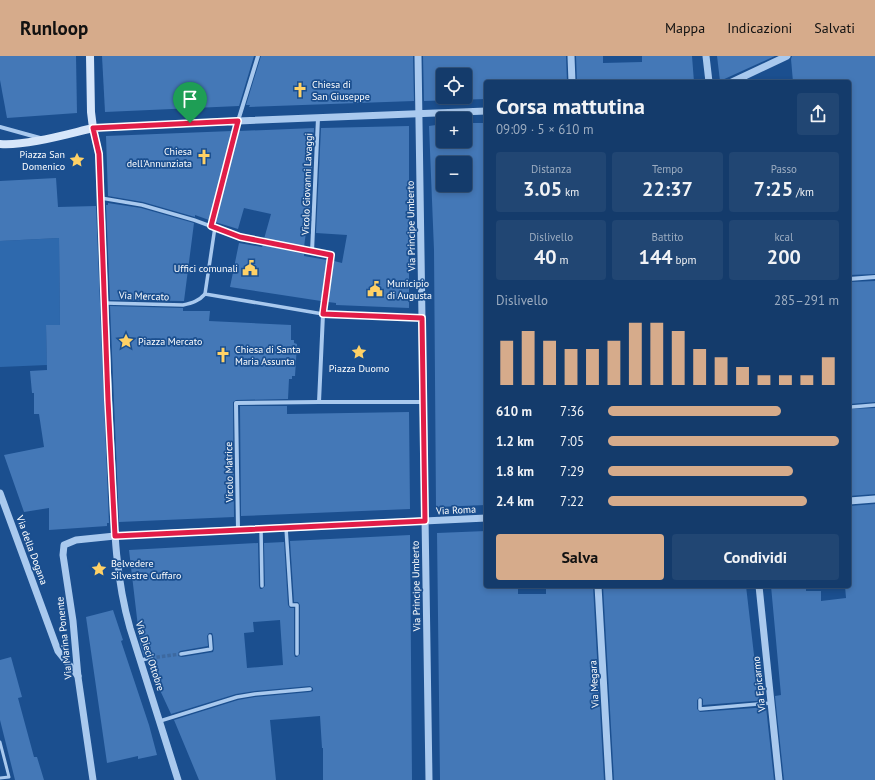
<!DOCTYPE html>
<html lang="it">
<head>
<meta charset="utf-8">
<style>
  :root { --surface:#143b6b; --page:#214673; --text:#f1f3f6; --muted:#9dadc1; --line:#33557e; --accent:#d6ab8b }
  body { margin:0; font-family:"PT Sans",sans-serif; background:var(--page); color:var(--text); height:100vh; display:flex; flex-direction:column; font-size:15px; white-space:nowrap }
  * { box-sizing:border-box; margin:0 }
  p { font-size:13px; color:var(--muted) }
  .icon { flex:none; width:22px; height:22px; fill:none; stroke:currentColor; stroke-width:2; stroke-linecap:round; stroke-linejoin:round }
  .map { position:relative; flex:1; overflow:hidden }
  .details { position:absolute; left:484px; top:24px; width:367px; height:508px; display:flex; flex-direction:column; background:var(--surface); border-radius:4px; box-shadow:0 2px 6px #0003,0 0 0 1px var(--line) }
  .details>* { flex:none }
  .controls { position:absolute; left:436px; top:12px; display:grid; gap:8px }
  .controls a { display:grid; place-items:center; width:36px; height:36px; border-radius:4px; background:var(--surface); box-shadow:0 2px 6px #0003,0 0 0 1px var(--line); font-size:20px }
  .pin { position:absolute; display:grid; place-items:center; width:34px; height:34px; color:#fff; margin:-41px -17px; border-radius:50% 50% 50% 0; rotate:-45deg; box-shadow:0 0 4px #0007 }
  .pin .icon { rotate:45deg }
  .round { display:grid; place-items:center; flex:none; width:42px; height:42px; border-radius:4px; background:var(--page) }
  .head { display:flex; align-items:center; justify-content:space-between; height:68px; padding:0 12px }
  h1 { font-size:22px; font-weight:600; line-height:30px }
  .metrics { display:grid; grid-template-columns:repeat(3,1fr); gap:6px; height:68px; padding:4px 12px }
  .metrics div { display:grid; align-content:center; border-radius:4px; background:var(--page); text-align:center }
  .metrics b { font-size:20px; font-weight:600 }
  .metrics small { font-size:11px; font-weight:400 }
  .metrics p { font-size:11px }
  .chart { height:112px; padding:8px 12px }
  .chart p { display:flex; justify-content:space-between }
  .chart svg { width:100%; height:72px; margin-top:4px; stroke:var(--accent); stroke-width:6 }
  .primary-button { display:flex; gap:8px; margin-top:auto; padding:8px 12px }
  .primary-button a { flex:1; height:46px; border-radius:4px; background:var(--accent); color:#111; font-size:16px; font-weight:600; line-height:46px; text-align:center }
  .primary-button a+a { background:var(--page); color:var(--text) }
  ul { padding:0 12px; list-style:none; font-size:13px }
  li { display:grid; grid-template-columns:64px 48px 1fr; align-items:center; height:30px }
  li i { height:10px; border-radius:5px; background:var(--accent) }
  header { display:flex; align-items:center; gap:24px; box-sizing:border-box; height:56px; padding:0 20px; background:var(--accent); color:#111 }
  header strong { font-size:19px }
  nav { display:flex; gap:22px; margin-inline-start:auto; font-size:14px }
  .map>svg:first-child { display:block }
  .green { fill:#2e69ad }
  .building { fill:#4478b7; fill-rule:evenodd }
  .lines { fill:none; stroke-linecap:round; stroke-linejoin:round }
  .pedestrian-tunnel { stroke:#3d69a0; stroke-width:3.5; stroke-dasharray:3.5 2; stroke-linecap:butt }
  .service { stroke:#a9c9ee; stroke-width:3 }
  .pedestrian { stroke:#a9c9ee; stroke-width:3.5 }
  .minor { stroke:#a9c9ee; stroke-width:4 }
  .tertiary { stroke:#a9c9ee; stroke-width:7 }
  .secondary { stroke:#d6e6fa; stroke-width:8 }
  .route-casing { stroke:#fff; stroke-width:8 }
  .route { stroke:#e11d48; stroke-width:5 }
  .labels { text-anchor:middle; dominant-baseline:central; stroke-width:3.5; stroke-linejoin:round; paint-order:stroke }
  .poi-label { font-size:10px; fill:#fff; stroke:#1b4f8f; text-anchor:start }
  .street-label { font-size:10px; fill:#fff; stroke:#1b4f8f }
</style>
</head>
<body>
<header>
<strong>Runloop</strong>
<nav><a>Mappa</a><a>Indicazioni</a><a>Salvati</a></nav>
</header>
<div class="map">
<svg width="875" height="724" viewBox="0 0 875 724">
  <rect width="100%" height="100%" fill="#1b4f8f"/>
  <!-- green -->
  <path class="green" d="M59,182l1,87 -14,1 1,39 -47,2v-126z"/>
  <!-- building -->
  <g class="building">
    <path d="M0,0h76l1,57 -70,5 -7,-38z"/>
    <path d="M102,0h152l-15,50 -134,6z"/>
    <path d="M261,0h152l1,45 -165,6 1,-2h-4z"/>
    <path d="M423,0h143l1,26h-81v17l-62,2zM443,19h22v22h-22z"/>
    <path d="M576,0h27v7l39,-1v-6h50l2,26h-117z"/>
    <path d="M717,0h58l-55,25z"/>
    <path d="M792,0h83v218l-26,1v-193h-56l-2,-23z"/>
    <path d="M465,67h21v382l-50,2 -2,-257 -5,-124 14,-2v17h22zM443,107h22v22h-22z"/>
    <path d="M409,70v182l-73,-3v-2l-8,-1 6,-41 8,2 5,-28 -31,-2 5,-105z"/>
    <path d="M314,72l-5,104h-3l-2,15 -40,-8 7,-25 -27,-6 -6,21 -23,-7 24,-91z"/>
    <path d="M232,75l-23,89 -14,-5v2l-52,-15 -35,-6 -2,-60z"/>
    <path d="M56,122l2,29 38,-1 13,317h-2v3l-58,4v-22l-25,4 -20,-57 40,-8 -5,-33h-5v-21h-2l-2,-22 17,-1 -1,-45h14l-1,-87 -59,3v-60z"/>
    <path d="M108,147l33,5 53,15 -10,78 -74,-1 -4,-95h2z"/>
    <path d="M239,187l23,4 1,-2 41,9v2l23,4 -6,41 -91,-14z"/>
    <path d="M875,225v121l-26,2v-122z"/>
    <path d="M110,250l73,2v3h27l-1,10 82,4v15h3v3l3,1 -2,32h-3v3h-3l-1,20 -52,1 -3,2 1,115 -115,5z"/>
    <path d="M240,350h47v8l122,-2 1,97 -169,7z"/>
    <path d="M875,352v86l-26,2v-87z"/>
    <path d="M875,448v276h-91l-9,-84 6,-1 -10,-109h35v5h15v10l25,-3 -1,-12h4v-80z"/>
    <path d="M486,475v55h32v8h28v-8h47l11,194h-164l-3,-247z"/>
    <path d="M410,479l2,245h-89v-32h-1l-2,-32 -50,4 6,60h-77l-25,-60 64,-20 17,-3 55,-5 3,-1v-3l-3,-2 -55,5 -19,3 -65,20 -24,-52 6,-1 1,-4 -2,-2 -8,1 -4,-12 -11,-94 129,-7 1,43 1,3h2l3,-3 -1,-43 20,-1 4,63 2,3h4v46l1,3h2l3,-3v-49l-2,-3h-4l-4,-61zM280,564l3,45 -36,3 -3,-35 10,-1 -1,-10zM209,577h3l1,3 1,13 -1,3 -31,5 -4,-1v-3l2,-2 28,-5 -1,-10z"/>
    <path d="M603,530h143l13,112 6,-1 1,3 -63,5v-6l-3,-2 -3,3v9l3,3 66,-5 8,73h-160z"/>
    <path d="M113,554l10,30 -2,1 28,84 8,30 -19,4v-3l-31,7 -21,-146z"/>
    <path d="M11,601l11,40 -4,1 16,59h3l7,23h-29l-15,-60v-60z"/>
  </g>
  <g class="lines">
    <!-- pedestrian-tunnel -->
    <path class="pedestrian-tunnel" d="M151,602l30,-4"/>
    <!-- service -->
    <path class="service" d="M0,686l9,35 -9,1"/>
    <!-- pedestrian -->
    <g class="pedestrian">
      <path d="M101,142l41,7 52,15 46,17 72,15"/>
      <path d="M211,170l27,-105"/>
      <path d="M215,171l-10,67 118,20"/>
      <path d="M105,247l78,2c9,-2 16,-4 22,-11"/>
      <path d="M851,351l24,-2"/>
      <path d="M286,472l5,77h6v49"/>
      <path d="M261,473l1,57"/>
      <path d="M181,598l30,-5 -1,-13"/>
      <path d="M141,604l10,-2"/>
      <path d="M700,644v9l71,-6"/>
      <path d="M160,665l77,-24 18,-3 55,-5"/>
    </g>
    <!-- minor -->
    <g class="minor">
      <path d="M318,62l-6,134 19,3 -8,59"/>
      <path d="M238,65l20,-65"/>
      <path d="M0,71l40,11"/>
      <path d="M849,223l26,-2"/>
      <path d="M422,262l-99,-4 -4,88h104"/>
      <path d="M238,474l-2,-127 83,-1"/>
    </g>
    <!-- tertiary -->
    <g class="tertiary">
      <path d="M418,0l11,724"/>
      <path d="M571,0l1,26"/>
      <path d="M706,0l3,26"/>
      <path d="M732,26l55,-26"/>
      <path d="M0,437l58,158 20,25"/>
      <path d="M849,445l26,-2"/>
      <path d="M598,530l11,194"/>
      <path d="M759,530l20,194"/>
      <path d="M93,724l-15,-103 -5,-56 -10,-66 1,-10 12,-5 39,-4 371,-18"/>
      <path d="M178,724l-48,-152c-17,-59 -16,-120 -19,-180 -5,-98 -8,-196 -12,-294l-6,-26 145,-7 248,-10"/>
    </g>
    <!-- secondary -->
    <path class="secondary" d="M0,88c26,2 67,-10 93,-16l-2,-16 -1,-56"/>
  </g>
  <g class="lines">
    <defs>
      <path id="route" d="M238,65l-27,105 29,11 91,18 -8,59 99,4 3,203 -310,15 -7,-136 -9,-246 -6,-26z"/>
    </defs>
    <!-- route casing -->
    <use href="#route" class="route-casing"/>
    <!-- route -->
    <use href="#route" class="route"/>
  </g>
  <!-- icons -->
  <defs>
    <symbol id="church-bare" viewBox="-9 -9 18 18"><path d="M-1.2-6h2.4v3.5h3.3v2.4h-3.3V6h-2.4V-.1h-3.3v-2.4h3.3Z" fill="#ffd166" stroke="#1b4f8f" stroke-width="2.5" paint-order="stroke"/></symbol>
    <symbol id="sight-bare" viewBox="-9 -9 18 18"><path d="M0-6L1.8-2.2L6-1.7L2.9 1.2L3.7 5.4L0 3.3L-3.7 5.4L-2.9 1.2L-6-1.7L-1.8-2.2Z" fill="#ffd166" stroke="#1b4f8f" stroke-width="2.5" paint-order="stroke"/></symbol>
    <symbol id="civic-bare" viewBox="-9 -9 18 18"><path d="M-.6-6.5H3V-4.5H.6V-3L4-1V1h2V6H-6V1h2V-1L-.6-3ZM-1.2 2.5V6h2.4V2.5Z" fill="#ffd166" stroke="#1b4f8f" stroke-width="2.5" paint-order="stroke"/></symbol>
  </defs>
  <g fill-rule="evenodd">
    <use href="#church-bare" x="289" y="23" width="22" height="22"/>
    <use href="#church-bare" x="193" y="90" width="22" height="22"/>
    <use href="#sight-bare" x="66" y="93" width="22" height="22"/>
    <use href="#civic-bare" x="239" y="201" width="22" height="22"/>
    <use href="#civic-bare" x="364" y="222" width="22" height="22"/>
    <use href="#sight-bare" x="115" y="274" width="22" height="22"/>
    <use href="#sight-bare" x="348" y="285" width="22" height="22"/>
    <use href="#church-bare" x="212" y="288" width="22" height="22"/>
    <use href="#sight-bare" x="88" y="502" width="22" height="22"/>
  </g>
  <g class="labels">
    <!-- poi labels -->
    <g class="poi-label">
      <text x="312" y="28">Chiesa di<tspan x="312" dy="12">San Giuseppe</tspan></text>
      <text x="192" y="95" text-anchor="end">Chiesa<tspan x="192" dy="12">dell'Annunziata</tspan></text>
      <text x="65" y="98" text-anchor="end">Piazza San<tspan x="65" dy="12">Domenico</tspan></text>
      <text x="238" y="212" text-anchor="end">Uffici comunali</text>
      <text x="387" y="227">Municipio<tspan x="387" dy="12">di Augusta</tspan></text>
      <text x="138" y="285">Piazza Mercato</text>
      <text x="235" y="293">Chiesa di Santa<tspan x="235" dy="12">Maria Assunta</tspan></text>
      <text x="359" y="312" text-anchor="middle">Piazza Duomo</text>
      <text x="111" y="507">Belvedere<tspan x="111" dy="12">Silvestre Cuffaro</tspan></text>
    </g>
    <!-- street labels -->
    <g class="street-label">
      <text transform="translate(307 128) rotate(-88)">Vicolo Giovanni Lavaggi</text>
      <text transform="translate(411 170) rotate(-91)">Via Principe Umberto</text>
      <text transform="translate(144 240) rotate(2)">Via Mercato</text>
      <text transform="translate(229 416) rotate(-91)">Vicolo Matrice</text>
      <text transform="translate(456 454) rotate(-3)">Via Roma</text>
      <text transform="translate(32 494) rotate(70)">Via della Dogana</text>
      <text transform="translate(416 530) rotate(-91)">Via Principe Umberto</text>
      <text transform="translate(64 582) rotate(-96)">Via Marina Ponente</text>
      <text transform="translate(150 600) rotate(72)">Via Dieci Ottobre</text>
      <text transform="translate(594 628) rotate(-93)">Via Megara</text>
      <text transform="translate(759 628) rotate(-96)">Via Epicarmo</text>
    </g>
  </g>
</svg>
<div class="controls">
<a><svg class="icon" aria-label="locate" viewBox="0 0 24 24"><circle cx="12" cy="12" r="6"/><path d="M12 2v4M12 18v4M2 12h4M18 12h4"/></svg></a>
<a>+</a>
<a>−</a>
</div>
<div class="pin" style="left:190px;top:67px;background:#1e9e55"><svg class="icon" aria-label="arrive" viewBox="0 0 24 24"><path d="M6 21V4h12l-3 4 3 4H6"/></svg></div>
<section class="details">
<div class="head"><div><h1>Corsa mattutina</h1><p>09:09 · 5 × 610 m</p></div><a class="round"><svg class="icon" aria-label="share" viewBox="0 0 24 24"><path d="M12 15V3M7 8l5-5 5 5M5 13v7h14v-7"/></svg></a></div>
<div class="metrics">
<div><p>Distanza</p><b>3.05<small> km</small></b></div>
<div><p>Tempo</p><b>22:37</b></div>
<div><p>Passo</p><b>7:25<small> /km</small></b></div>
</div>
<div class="metrics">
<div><p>Dislivello</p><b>40<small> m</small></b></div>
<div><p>Battito</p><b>144<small> bpm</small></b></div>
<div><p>kcal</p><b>200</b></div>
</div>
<div class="chart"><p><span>Dislivello</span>285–291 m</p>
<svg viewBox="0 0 160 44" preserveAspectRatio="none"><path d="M5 44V17M15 44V11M25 44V17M35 44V22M45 44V22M55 44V17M65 44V6M75 44V6M85 44V11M95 44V22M105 44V27M115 44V33M125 44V38M135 44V38M145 44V38M155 44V27"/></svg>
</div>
<ul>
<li><b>610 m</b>7:36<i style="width:75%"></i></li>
<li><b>1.2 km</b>7:05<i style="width:100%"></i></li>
<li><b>1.8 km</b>7:29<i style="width:80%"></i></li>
<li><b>2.4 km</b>7:22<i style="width:86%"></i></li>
</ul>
<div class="primary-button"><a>Salva</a><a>Condividi</a></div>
</section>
</div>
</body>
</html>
